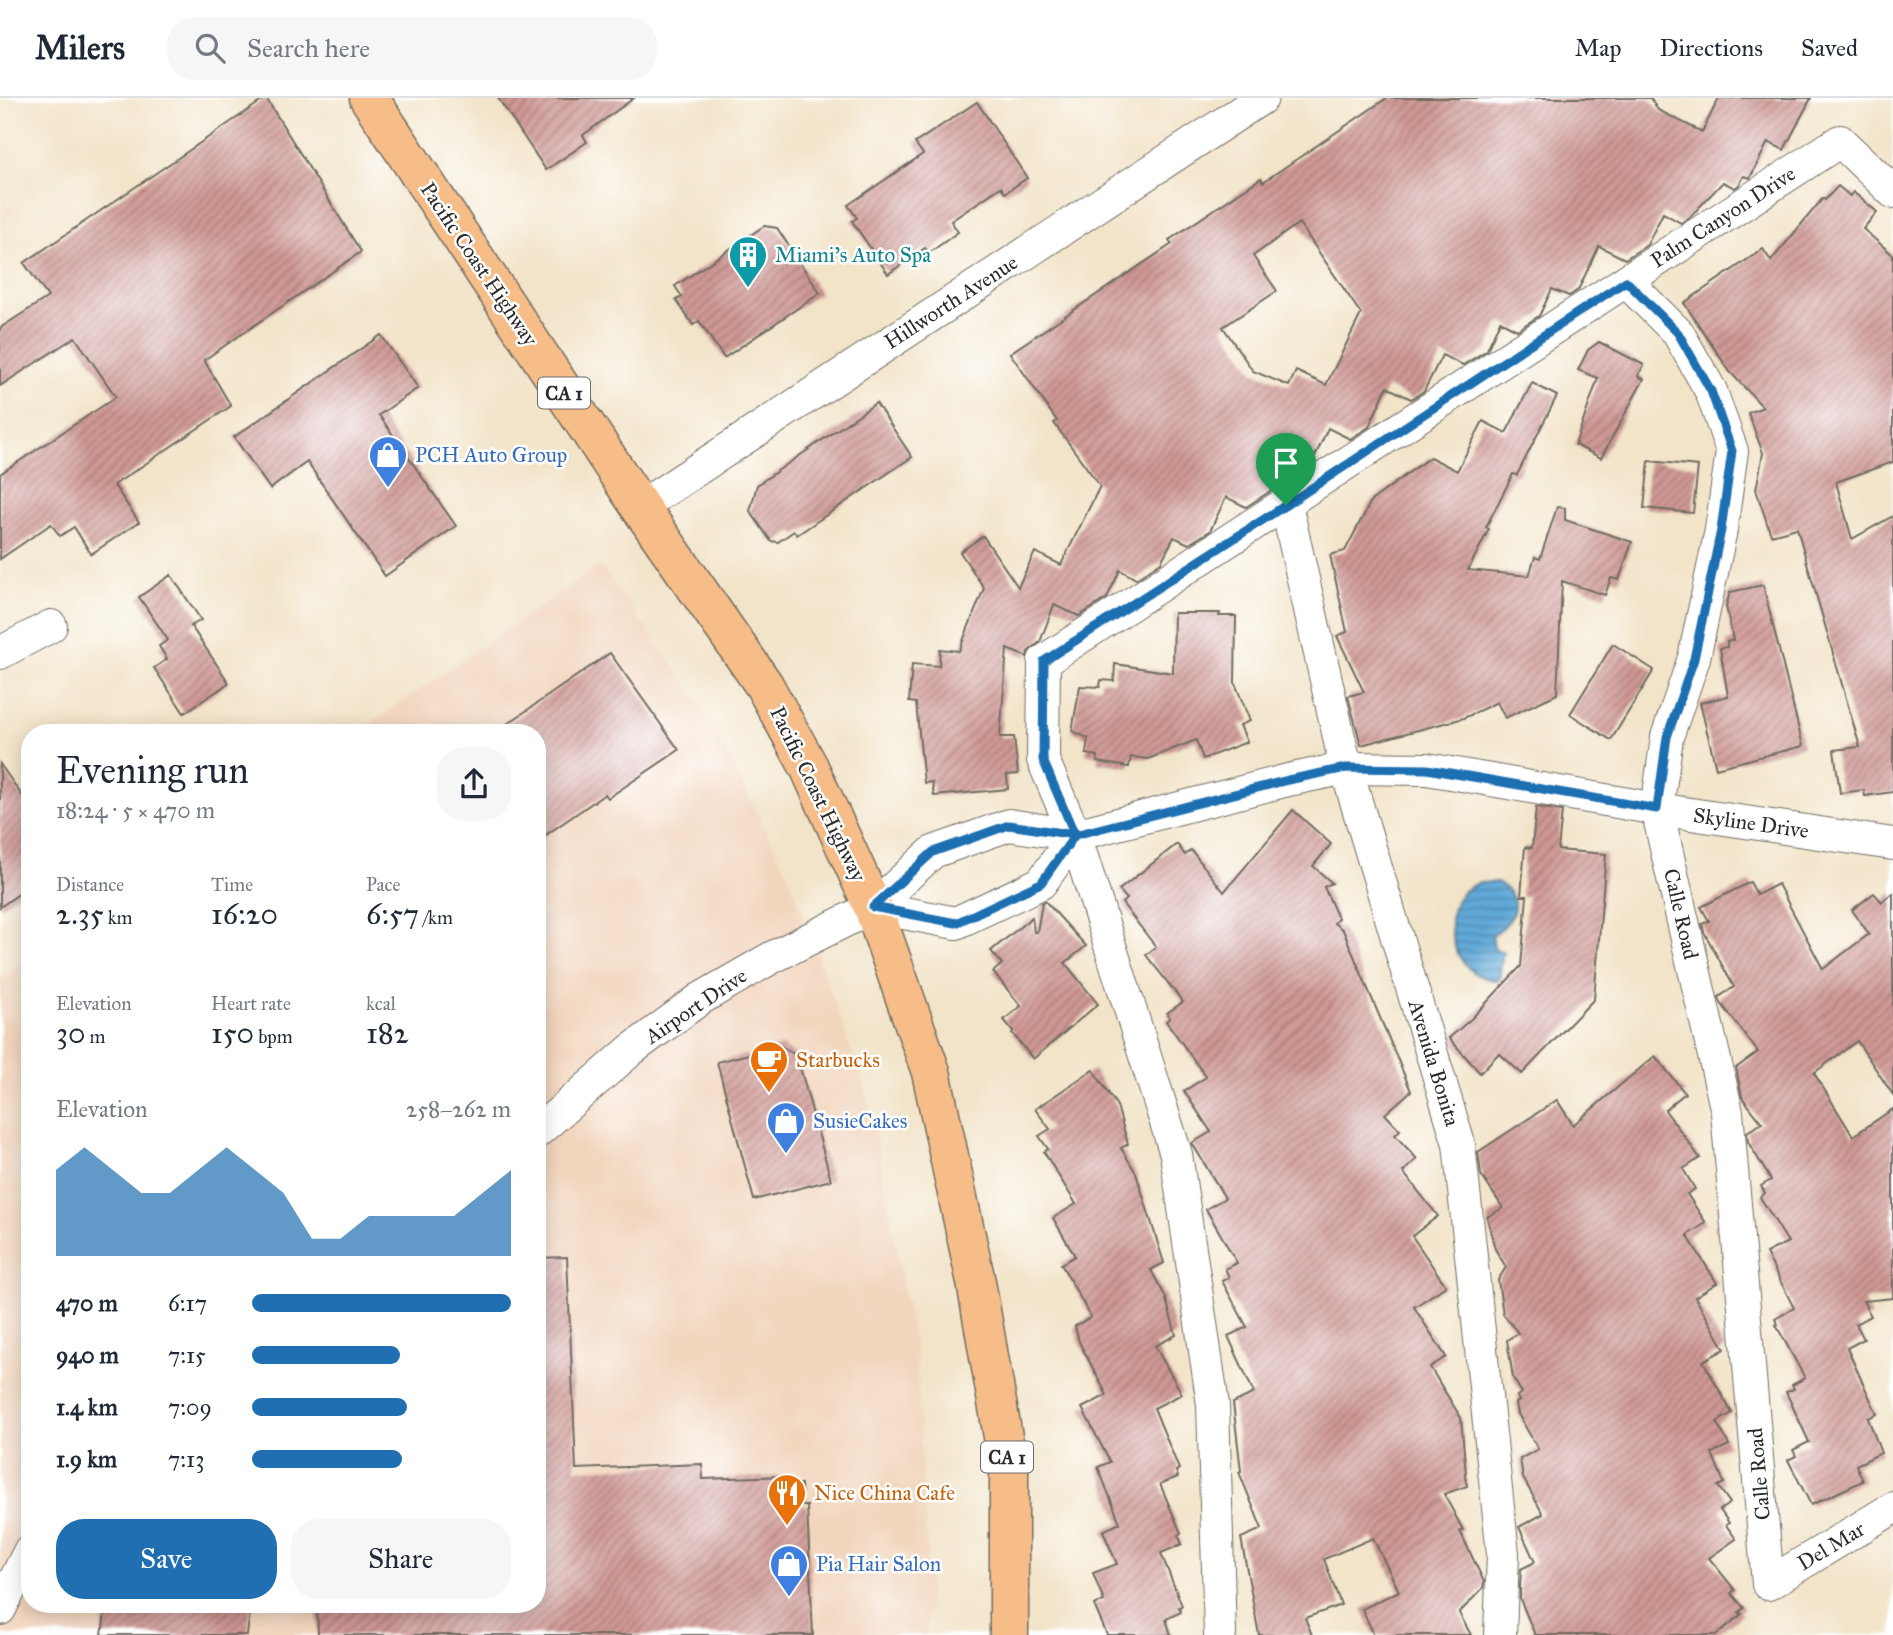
<!DOCTYPE html>
<html lang="en">
<head>
<meta charset="utf-8">
<style>
  :root { --surface:#fff; --page:#f6f6f7; --text:#1f2937; --muted:#747a83; --line:#e0e1e3; --accent:#1f6fb2 }
  body { margin:0; font-family:"IM FELL Great Primer",serif; background:var(--page); color:var(--text); height:100vh; display:flex; flex-direction:column; font-size:26px; white-space:nowrap }
  * { box-sizing:border-box; margin:0 }
  p { font-size:23px; color:var(--muted) }
  .icon { flex:none; width:38px; height:38px; fill:none; stroke:currentColor; stroke-width:2; stroke-linecap:round; stroke-linejoin:round }
  .map { position:relative; flex:1; overflow:hidden }
  .drawer { position:absolute; left:21px; top:626px; width:525px; height:889px; display:flex; flex-direction:column; background:var(--surface); border-radius:28px; box-shadow:0 4px 18px #0003 }
  .drawer>* { flex:none }
  .pin { position:absolute; display:grid; place-items:center; width:60px; height:60px; color:#fff; margin:-72px -30px; border-radius:50% 50% 50% 0; rotate:-45deg; box-shadow:0 0 7px #0007 }
  .pin .icon { rotate:45deg }
  .round { display:grid; place-items:center; flex:none; width:74px; height:74px; border-radius:28px; background:var(--page) }
  .headline { display:flex; align-items:center; justify-content:space-between; height:119px; padding:0 35px }
  h1 { font-size:38px; font-weight:600; line-height:52px }
  .figures { display:grid; grid-template-columns:repeat(3,1fr); gap:10px; height:119px; padding:7px 35px }
  .figures div { display:grid; align-content:center }
  .figures b { font-size:30px; font-weight:600 }
  .figures small { font-size:19px; font-weight:400 }
  .figures p { font-size:19px }
  .chart { height:196px; padding:14px 35px }
  .chart p { display:flex; justify-content:space-between }
  .chart svg { width:100%; height:126px; margin-top:7px; fill:var(--accent); opacity:.7 }
  .primary-button { display:flex; gap:14px; margin-top:auto; padding:14px 35px }
  .primary-button a { flex:1; height:80px; border-radius:28px; background:var(--accent); color:#fff; font-size:28px; font-weight:600; line-height:80px; text-align:center }
  .primary-button a+a { background:var(--page); color:var(--text) }
  ul { padding:0 35px; list-style:none; font-size:23px }
  li { display:grid; grid-template-columns:112px 84px 1fr; align-items:center; height:52px }
  li i { height:18px; border-radius:9px; background:var(--accent) }
  header { display:flex; align-items:center; gap:42px; box-sizing:border-box; height:98px; padding:0 35px; background:var(--surface); border-bottom:2px solid var(--line) }
  header strong { font-size:33px }
  nav { display:flex; gap:38px; margin-inline-start:auto; font-size:24px }
  .search { width:490px; height:63px; background:var(--page); display:flex; align-items:center; gap:18px; box-sizing:border-box; padding:0 24px; border-radius:28px; color:var(--muted); font-size:26px }
  .map>svg:first-child { display:block }
  .built { fill:#f2d5bd }
  .water { fill:url(#water-rules); stroke:#466a82; stroke-width:2 }
  .building { fill:url(#building-hatch); fill-rule:evenodd }
  .lines { fill:none; stroke-linecap:round; stroke-linejoin:round }
  .minor-casing { stroke:#716c62; stroke-width:34 }
  .trunk-casing { stroke:#716c62; stroke-width:41 }
  .minor { stroke:#fff; stroke-width:32 }
  .trunk { stroke:#f7bd88; stroke-width:38 }
  .route-casing { stroke:#fff; stroke-width:14 }
  .route { stroke:#1f6fb2; stroke-width:9 }
  .labels { text-anchor:middle; dominant-baseline:central; stroke-width:5; stroke-linejoin:round; paint-order:stroke }
  .shield { fill:#fff; stroke:#6b6b6b; stroke-width:2 }
  .shield-label { font-size:19px; font-weight:bold; fill:#2b2b2b }
  .street-label { font-size:21px; fill:#2b2b2b; stroke:#fff }
  .culture-label { font-size:21px; fill:#0d838f; stroke:#fff; text-anchor:start }
  .shop-label { font-size:21px; fill:#366cbe; stroke:#fff; text-anchor:start }
  .food-label { font-size:21px; fill:#c56008; stroke:#fff; text-anchor:start }
</style>
</head>
<body>
<header>
<strong>Milers</strong>
<div class="search"><svg class="icon" aria-label="search" viewBox="0 0 24 24"><circle cx="10" cy="10" r="6"/><path d="M15 15l6 6"/></svg>Search here</div>
<nav><a>Map</a><a>Directions</a><a>Saved</a></nav>
</header>
<div class="map">
<svg width="1893" height="1537" viewBox="0 0 1893 1537">
  <defs>
    <pattern id="water-rules" width="6" height="5" patternUnits="userSpaceOnUse" patternTransform="scale(1.75)"><rect width="6" height="5" fill="#60a9d8"/><path d="M0 2.5h6" fill="none" stroke="#4f8aaf"/></pattern>
    <pattern id="building-hatch" width="6" height="6" patternUnits="userSpaceOnUse" patternTransform="scale(1.75)"><rect width="6" height="6" fill="#cf9894"/><path d="M-1 1l2-2M0 6l6-6M5 7l2-2" fill="none" stroke="#a87c79"/></pattern>
  </defs>
  <rect width="100%" height="100%" fill="#fff"/>
  <filter id="ink" filterUnits="userSpaceOnUse"><feTurbulence type="fractalNoise" baseFrequency=".0143" numOctaves="2"/><feDisplacementMap in="SourceGraphic" scale="14" xChannelSelector="R" yChannelSelector="G"/><feConvolveMatrix kernelMatrix="1 2 1 2 8 2 1 2 1" color-interpolation-filters="sRGB"/></filter>
  <filter id="wash" filterUnits="userSpaceOnUse"><feTurbulence type="fractalNoise" baseFrequency=".00686" numOctaves="4" result="noise"/><feDisplacementMap in="SourceGraphic" scale="28" xChannelSelector="R" yChannelSelector="G"/><feGaussianBlur stdDeviation="1.57" result="paint"/><feColorMatrix in="noise" values="0 0 0 0 0 0 0 0 0 0 0 0 0 0 0 0 0 1.4 0 .05"/><feComposite in="paint" operator="in"/></filter>
  <g filter="url(#wash)">
    <rect width="100%" height="100%" fill="#f2e4c9"/>
    <!-- built -->
    <path class="built" d="M600,467l101,139 85,165 81,224 49,260 13,240 -3,42h-926v-656l30,-21v647h507v-872h-181z"/>
    <!-- water -->
    <path class="water" d="M1497,784c28,16 18,40 -5,53l2,13 9,4 -4,28c-52,1 -67,-86 -19,-97 5,-1 12,0 17,-1z"/>
    <g id="blocks">
      <!-- building -->
      <g class="building">
        <path d="M266,0l95,154 -157,108 27,46 -117,79 25,37 -48,32 -17,-27 -14,9 -9,-12 -51,35v-85l116,-77 -41,-60 -75,49v-58l48,-31 -24,-34z"/>
        <path d="M498,0h136l-51,37 4,7 -41,28z"/>
        <path d="M1387,0h263l8,12 44,22 17,-34h92l-27,52 -16,-8 -18,36 -6,-2 -5,9 -4,3 -12,-6 -33,35 -9,6 -18,-10 -16,32 -22,14 -26,-13 -21,44 -9,6 -17,-7 -13,27 -22,14 -17,-9 -13,29 -24,15 -21,-10 -18,36 -13,8 -24,-12 -18,40 -19,12 -22,-11 -17,37 -16,10 -11,-5 -9,18 -29,19 -20,-10 -16,34 -21,13 -15,-7 -13,25 -25,17 -16,-9 -13,28 -28,18 -25,-11 -14,37 -12,10 -1,5 -20,-8 -7,88h14l4,37 -11,1 1,14 -74,7 -2,-14 -8,1 -8,-80 -7,-1 3,-38 27,2 1,-17 19,2 25,-63 -24,-36 23,-16 35,51 17,-35 26,13 39,-79 -46,-63 3,-2 -47,-68 162,-109 -3,-4 92,-62 2,4zM1299,125l62,91 -35,71 -30,-14 -7,15 -36,-15 -30,-44 54,-36 -24,-35z"/>
        <path d="M977,4l50,76 -22,15 -4,-6 -50,34 7,11 -29,21 -4,-5 -37,26 -36,-53 5,-3 -9,-13 75,-51 -8,-11z"/>
        <path d="M1838,88l12,10 3,-4 24,20 -14,17 30,26v207l-57,20 16,57 41,-23v276l-28,4 -1,-6 -24,3 -6,-43 26,-3 -63,-219 -26,7 -15,-45 7,-37 -15,-40 15,-6 -33,-35 -46,-69 79,-54 8,12 52,-63 2,2z"/>
        <path d="M764,128l13,2 43,65 -96,65 -25,-37 -6,4 -17,-25 6,-3 -7,-11z"/>
        <path d="M381,237l37,53 -39,27 77,111 -71,50 -78,-114 -37,27 -36,-52z"/>
        <path d="M1599,244l45,23 -6,11 6,3 -43,79 -26,-13 23,-67 -20,-8 10,-20z"/>
        <path d="M1532,285l25,13 -40,79 -4,-1 -27,53 3,2 -21,41 61,6 6,-19 5,2 17,-52 8,1v12l67,22 -13,38 -8,-2 -6,17 -43,-14 -5,113 -52,24 -8,-16 -33,16 -103,27 -13,-49 16,-4 -27,-56 10,-4 -17,-77 15,-4 26,-50 59,-44 27,14 26,-50 23,12z"/>
        <path d="M876,305l36,54 -115,78 -3,-4 -16,11 -7,-1 -21,-30 7,-26z"/>
        <path d="M1649,363l49,5 -5,47 -49,-5z"/>
        <path d="M171,477l30,45 -10,6 38,57 -45,30 -30,-45 13,-9 -8,-13 9,-6 -29,-43z"/>
        <path d="M1763,487l40,161 -87,22 -16,-65 28,-7 -8,-48 7,-1v-5l6,-2 -7,-34 4,-14z"/>
        <path d="M1174,515h46l-1,3h17l-1,67 15,38 -10,4 7,17 -44,17 -7,-19 -48,19 -17,-2 -2,10 -32,-5 1,-6 -12,-2 2,-16 -16,-7 8,-45 20,1 1,-7 13,1 1,-17 58,9z"/>
        <path d="M1613,546l41,26 -43,70 -41,-26z"/>
        <path d="M610,555l69,97 -71,48 -3,-4 -68,47v-108h-43z"/>
        <path d="M0,666l30,43v79l-30,21z"/>
        <path d="M1536,709l26,4 -4,39 48,4 -12,145 -72,75 -23,-21 -19,20 -31,-35 23,-20 49,-52 6,-70h-6l4,-49 7,1z"/>
        <path d="M1293,712l38,34 -18,22 19,17 -8,4 14,31 -4,5 9,7 68,161 -26,23 15,16 -5,5 22,24 -14,13 35,44 -26,20 34,50 -32,21 32,50 -16,10 31,51 6,68 -23,8 19,36 -3,1 24,51 -1,6 -24,25 12,22h-97l-12,-26 37,-18 -26,-53 -49,21 17,46 -36,13 7,17h-53l-18,-97 21,-9 -23,-57 2,-1 -8,-68 21,-10 -26,-57 19,-9 -25,-46 7,-4 -4,-8 12,-6 -31,-54 19,-11 -33,-55 19,-11 -27,-41 22,-14 -40,-56 4,-3 -3,-5 16,-11 -37,-47 10,-8 -34,-44 5,-4 -8,-9 58,-46 8,11 6,-5 33,42z"/>
        <path d="M1750,784l7,13 21,-11 45,85 46,-35 -17,-24 22,-17 8,9 11,-9v202l-36,-54 -43,32 39,63 40,-27v189l-30,3 8,15 -15,8 8,15 -17,9 30,66 -9,4 13,35 -25,12 7,16 -52,24 -23,-45 8,-4 -3,-6 16,-8 -23,-50 8,-3 -2,-4 13,-7 -29,-53 2,-1 -3,-5 19,-11 -28,-55 22,-11 -28,-45 5,-4 -4,-7 10,-6 -23,-38 -1,-10 15,-9 -20,-26 -6,-29 22,-16 -37,-49 -2,-6 15,-10 -30,-55 -2,-8 7,-3 -8,-14z"/>
        <path d="M1045,803l41,45 -21,17 33,41 -65,55 -21,-26 1,-2 -9,-11 17,-14 -28,-34 9,-8 -11,-13 41,-34 2,15h3l5,-29z"/>
        <path d="M781,948l16,10 34,124 -77,20 -37,-138z"/>
        <path d="M1655,958l30,37 -20,17 35,48 -17,11 12,20 -8,5 19,29 -19,12 30,48 -22,14 30,52 -22,12 29,52 -15,9 12,23 -17,8 12,30 -6,3 12,17 -10,7 9,13 -3,2 10,14 -27,19 26,32 -4,3 13,15 -5,4 3,2 -26,21h-181l-15,-36v-11l1,-19 14,-7 -16,-35 24,-13 -20,-36 -3,-19 18,-10 -20,-35 -2,-11 3,-2 -2,-5 5,-3 -9,-15 -6,-38 11,-7 -15,-19 -5,-34 8,-13 -11,-18 -8,-32 16,-9 -22,-33 -3,-23 79,-52 16,25z"/>
        <path d="M1093,972l24,36 11,38 -7,4 15,25 28,90 -13,7 14,26 11,39 -21,11 27,48 -28,14 25,61 -3,2 2,6 -18,7 21,49 -3,2 4,9 -21,9 21,53 -3,1 2,5 -15,7 5,16h-64l-13,-30 10,-4 -11,-28 24,-9 -14,-33 17,-8 -22,-56 12,-5 -28,-54 25,-13 -28,-53 -4,-16 16,-9 -30,-53 14,-8 -22,-38 23,-14 -32,-52 4,-3 -9,-13 11,-7 -15,-20z"/>
        <path d="M567,1159l9,212 126,-5 1,15 82,-3 1,9 15,-1 1,22h5l6,129h-495l-1,-30h220v-347z"/>
        <path d="M106,1507h145l-4,30h-145z"/>
      </g>
    </g>
  </g>
  <g filter="url(#ink)">
    <use href="#blocks" fill-opacity="0" stroke="#716c62" stroke-width="2"/>
    <g class="lines">
      <defs>
        <g id="minor">
          <path d="M1626,183l52,52 33,58 21,60 -11,79 -27,128 -27,79 -10,72 70,303 41,472 125,-76"/>
          <path d="M1286,406l60,264 113,376 44,410 -3,81"/>
          <path d="M640,409l622,-409"/>
          <path d="M0,555l51,-27"/>
          <path d="M873,809l83,16 85,-40 34,-48"/>
          <path d="M537,1034l94,-82 69,-51 71,-41 102,-51 60,-55 76,-27 66,10 213,-55 58,-12 81,1 230,40 236,35"/>
          <path d="M0,1511l30,-59"/>
          <path d="M1220,1537l-7,-230 -37,-251 -101,-319 -32,-75 1,-99 796,-520 53,51"/>
        </g>
        <path id="trunk" d="M369,0l271,409 124,178 45,82 64,140 58,165 45,210 33,189v164"/>
      </defs>
      <!-- minor casing -->
      <use href="#minor" class="minor-casing"/>
      <!-- trunk casing -->
      <use href="#trunk" class="trunk-casing"/>
      <!-- minor -->
      <use href="#minor" class="minor"/>
      <!-- trunk -->
      <use href="#trunk" class="trunk"/>
    </g>
  </g>
  <g class="lines" filter="url(#ink)">
    <defs>
      <path id="route" d="M1286,407l-242,156 -1,99 32,75 -66,-10 -76,27 -60,55 83,16 85,-40 34,-48 213,-55 58,-12 81,1 230,40 10,-72 27,-78 27,-129 11,-79 -21,-60 -33,-58 -52,-52 -340,224"/>
    </defs>
    <!-- route casing -->
    <use href="#route" class="route-casing"/>
    <!-- route -->
    <use href="#route" class="route"/>
  </g>
  <!-- icons -->
  <defs>
    <symbol id="building-pin" viewBox="-11 -11 22 30"><path d="M0 17L-7.5 6A9.5 9.5 0 1 1 7.5 6Z" fill="#0f9aa8" stroke="#fff"/><path d="M-4-6H4V6H1V3H-1V6H-4ZM-2.5-4.3h1.7v1.8h-1.7ZM.8-4.3h1.7v1.8H.8ZM-2.5-1h1.7V.8h-1.7ZM.8-1h1.7V.8H.8Z" fill="#fff"/></symbol>
    <symbol id="shop-pin" viewBox="-11 -11 22 30"><path d="M0 17L-7.5 6A9.5 9.5 0 1 1 7.5 6Z" fill="#3f7fe0" stroke="#fff"/><path d="M-5-2.5h2.3a2.7 3.5 0 0 1 5.4 0H5L5.5 6h-11ZM-1.5-2.5h3a1.5 2.3 0 0 0-3 0Z" fill="#fff"/></symbol>
    <symbol id="cafe-pin" viewBox="-11 -11 22 30"><path d="M0 17L-7.5 6A9.5 9.5 0 1 1 7.5 6Z" fill="#e8710a" stroke="#fff"/><path d="M-5.5-4.5H6V0H3Q3 3.5 0 3.5H-2.5Q-5.5 3.5-5.5 0ZM3-3.2v2h1.7v-2ZM-6 4.5H4V6H-6Z" fill="#fff"/></symbol>
    <symbol id="restaurant-pin" viewBox="-11 -11 22 30"><path d="M0 17L-7.5 6A9.5 9.5 0 1 1 7.5 6Z" fill="#e8710a" stroke="#fff"/><path d="M-5-6h1v4h1v-4h1v4h1v-4h1v5L-1.5 .5V6h-2V.5L-5-1ZM5-6V6H3V1.5H1.5Q1.5-4 5-6Z" fill="#fff"/></symbol>
  </defs>
  <g fill-rule="evenodd">
    <use href="#building-pin" x="726" y="135" width="44" height="60"/>
    <use href="#shop-pin" x="366" y="335" width="44" height="60"/>
    <use href="#cafe-pin" x="747" y="940" width="44" height="60"/>
    <use href="#shop-pin" x="764" y="1001" width="44" height="60"/>
    <use href="#restaurant-pin" x="765" y="1373" width="44" height="60"/>
    <use href="#shop-pin" x="767" y="1444" width="44" height="60"/>
  </g>
  <g class="labels">
    <!-- shield labels -->
    <g class="shield">
      <rect x="538" y="279.5" width="52" height="31" rx="5"/>
      <rect x="981" y="1343.5" width="52" height="31" rx="5"/>
    </g>
    <g class="shield-label">
      <text x="564" y="295">CA 1</text>
      <text x="1007" y="1359">CA 1</text>
    </g>
    <!-- street labels -->
    <g class="street-label">
      <text transform="translate(1723 119) rotate(-33)">Palm Canyon Drive</text>
      <text transform="translate(479 166) rotate(56)">Pacific Coast Highway</text>
      <text transform="translate(951 204) rotate(-33)">Hillworth Avenue</text>
      <text transform="translate(818 696) rotate(64)">Pacific Coast Highway</text>
      <text transform="translate(1751 725) rotate(8)">Skyline Drive</text>
      <text transform="translate(1681 816) rotate(77)">Calle Road</text>
      <text transform="translate(696 908) rotate(-34)">Airport Drive</text>
      <text transform="translate(1434 965) rotate(73)">Avenida Bonita</text>
      <text transform="translate(1759 1376) rotate(-95)">Calle Road</text>
      <text transform="translate(1831 1448) rotate(-31)">Del Mar</text>
    </g>
    <!-- culture labels -->
    <g class="culture-label">
      <text x="775" y="157">Miami's Auto Spa</text>
    </g>
    <!-- shop labels -->
    <g class="shop-label">
      <text x="415" y="357">PCH Auto Group</text>
      <text x="813" y="1023">SusieCakes</text>
      <text x="816" y="1466">Pia Hair Salon</text>
    </g>
    <!-- food labels -->
    <g class="food-label">
      <text x="796" y="962">Starbucks</text>
      <text x="814" y="1395">Nice China Cafe</text>
    </g>
  </g>
</svg>
<div class="pin" style="left:1286px;top:407px;background:#1e9e55"><svg class="icon" aria-label="arrive" viewBox="0 0 24 24"><path d="M6 21V4h12l-3 4 3 4H6"/></svg></div>
<section class="drawer">
<div class="headline"><div><h1>Evening run</h1><p>18:24 · 5 × 470 m</p></div><a class="round"><svg class="icon" aria-label="share" viewBox="0 0 24 24"><path d="M12 15V3M7 8l5-5 5 5M5 13v7h14v-7"/></svg></a></div>
<div class="figures">
<div><p>Distance</p><b>2.35<small> km</small></b></div>
<div><p>Time</p><b>16:20</b></div>
<div><p>Pace</p><b>6:57<small> /km</small></b></div>
</div>
<div class="figures">
<div><p>Elevation</p><b>30<small> m</small></b></div>
<div><p>Heart rate</p><b>150<small> bpm</small></b></div>
<div><p>kcal</p><b>182</b></div>
</div>
<div class="chart"><p><span>Elevation</span>258–262 m</p>
<svg viewBox="0 0 160 44" preserveAspectRatio="none"><path d="M0 44V14L10 6L20 14L30 22L40 22L50 14L60 6L70 14L80 22L90 38L100 38L110 30L120 30L130 30L140 30L150 22L160 14V44z"/></svg>
</div>
<ul>
<li><b>470 m</b>6:17<i style="width:100%"></i></li>
<li><b>940 m</b>7:15<i style="width:57%"></i></li>
<li><b>1.4 km</b>7:09<i style="width:60%"></i></li>
<li><b>1.9 km</b>7:13<i style="width:58%"></i></li>
</ul>
<div class="primary-button"><a>Save</a><a>Share</a></div>
</section>
</div>
</body>
</html>
